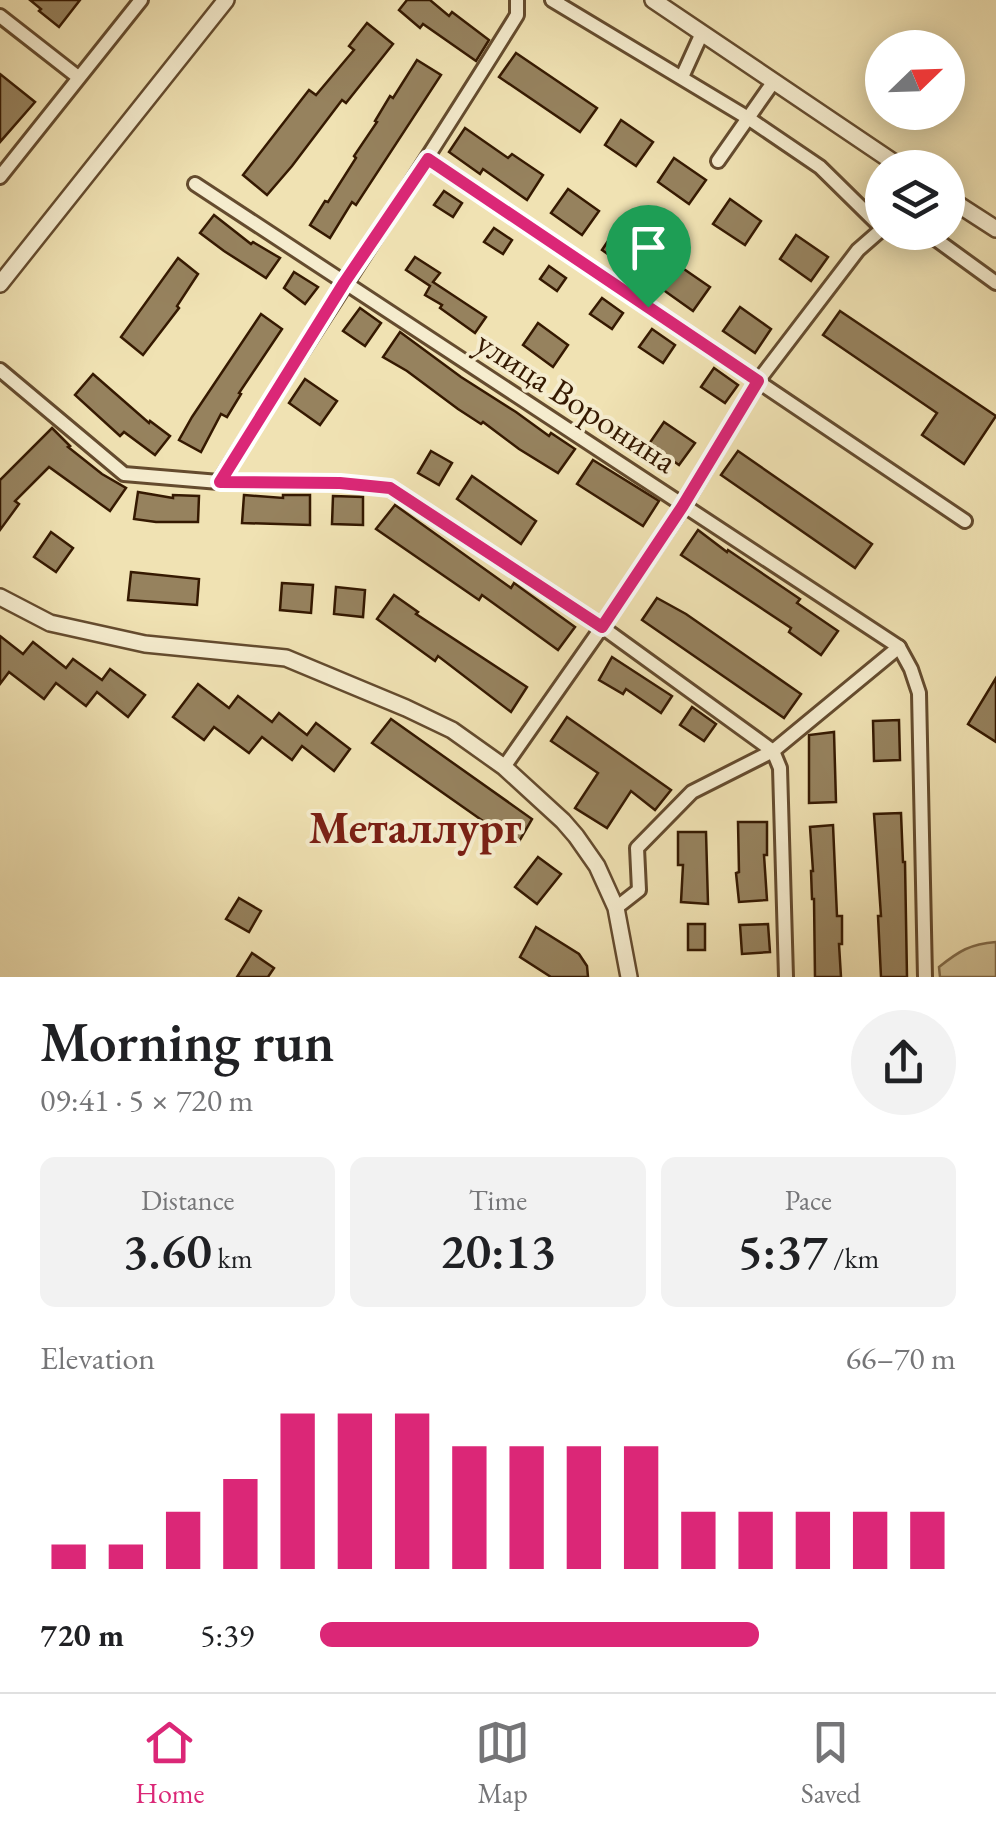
<!DOCTYPE html>
<html lang="en">
<head>
<meta charset="utf-8">
<style>
  :root { --surface:#fff; --page:#f2f2f2; --text:#202124; --muted:#757577; --line:#e0e0e0; --accent:#db2777 }
  body { margin:0; font-family:"EB Garamond",serif; background:var(--page); color:var(--text); height:100vh; display:flex; flex-direction:column; font-size:38px; white-space:nowrap }
  * { box-sizing:border-box; margin:0 }
  p { font-size:32px; color:var(--muted) }
  .icon { flex:none; width:55px; height:55px; fill:none; stroke:currentColor; stroke-width:2; stroke-linecap:round; stroke-linejoin:round }
  .map { position:relative; height:977px; overflow:hidden }
  .panel { display:flex; flex-direction:column; background:var(--surface); flex:1 }
  .panel>* { flex:none }
  .needle { width:65px; rotate:67deg }
  .controls { position:absolute; left:865px; top:30px; display:grid; gap:20px }
  .controls a { display:grid; place-items:center; width:100px; height:100px; border-radius:50%; background:var(--surface); box-shadow:0 5px 25px #0003; font-size:50px }
  .pin { position:absolute; display:grid; place-items:center; width:85px; height:85px; color:#fff; margin:-102px -42px; border-radius:50% 50% 50% 0; rotate:-45deg; box-shadow:0 0 10px #0007 }
  .pin .icon { rotate:45deg }
  .round { display:grid; place-items:center; flex:none; width:105px; height:105px; border-radius:52px; background:var(--page) }
  .head { display:flex; align-items:center; justify-content:space-between; height:170px; padding:0 40px }
  h1 { font-size:55px; font-weight:600; line-height:75px }
  .figures { display:grid; grid-template-columns:repeat(3,1fr); gap:15px; height:170px; padding:10px 40px }
  .figures div { display:grid; align-content:center; border-radius:15px; background:var(--page); text-align:center }
  .figures b { font-size:50px; font-weight:600 }
  .figures small { font-size:28px; font-weight:400 }
  .figures p { font-size:28px }
  .chart { height:280px; padding:20px 40px }
  .chart p { display:flex; justify-content:space-between }
  .chart svg { width:100%; height:180px; margin-top:10px; stroke:var(--accent); stroke-width:6 }
  ul { padding:0 40px; list-style:none; font-size:32px }
  li { display:grid; grid-template-columns:160px 120px 1fr; align-items:center; height:75px }
  li i { height:25px; border-radius:12px; background:var(--accent) }
  .tabs { display:flex; justify-content:space-around; align-items:center; height:140px; border-top:2px solid var(--line); background:var(--surface); font-size:28px; color:var(--muted) }
  .tabs a { display:grid; justify-items:center; gap:5px }
  .tabs .current { color:var(--accent) }
  .map>svg:first-child { display:block }
  .green { fill:#d0c095; stroke:#826c4b; stroke-width:2.5 }
  .building { fill:#96825e; stroke:#351901; stroke-width:2.5 }
  .lines { fill:none; stroke-linecap:round; stroke-linejoin:round }
  .minor-casing { stroke:#644b2e; stroke-width:18 }
  .tertiary-casing { stroke:#644b2e; stroke-width:20 }
  .minor { stroke:#f5ecce; stroke-width:12 }
  .tertiary { stroke:#f5ecce; stroke-width:15 }
  .route-casing { stroke:#fff; stroke-width:20 }
  .route { stroke:#db2777; stroke-width:12 }
  .labels { text-anchor:middle; dominant-baseline:central; stroke-width:8; stroke-linejoin:round; paint-order:stroke }
  .street-label { font-size:35px; fill:#351901; stroke:#f5ecce }
  .district-label { font-size:45px; font-weight:bold; fill:#7a1f14; stroke:#f5ecce }
</style>
</head>
<body>
<div class="map">
<svg width="996" height="977" viewBox="0 0 996 977">
  <rect width="100%" height="100%" fill="#f0e2b3"/>
  <filter id="stains"><feTurbulence type="fractalNoise" baseFrequency=".002" numOctaves="4"/><feColorMatrix values="0 0 0 0 .2 0 0 0 0 .09 0 0 0 0 .02 0 0 0 .5 -.17"/></filter>
  <radialGradient id="worn" r=".72"><stop offset=".6" stop-color="#630" stop-opacity="0"/><stop offset="1" stop-color="#630" stop-opacity=".3"/></radialGradient>
  <!-- green -->
  <path class="green" d="M996,942v35h-56l-1,-10c20,-16 31,-23 57,-25z"/>
  <!-- building -->
  <g class="building">
    <path d="M30,0h50l-21,27 -20,-16 2,-2z"/>
    <path d="M407,0h23l19,16 3,-4 37,28 -13,21 -53,-37 -3,4 -21,-18z"/>
    <path d="M367,23l26,21 -47,59 -4,-3 -50,66 -25,29 -24,-20 66,-85 7,5 38,-45 -5,-4z"/>
    <path d="M516,53l81,55 -17,24 -81,-55z"/>
    <path d="M417,60l24,15 -85,130 -4,-3 -22,36 -20,-13 15,-24 3,1 28,-44 -2,-2 23,-34 -2,-1 15,-25 3,2z"/>
    <path d="M0,74l35,28 -35,40z"/>
    <path d="M621,120l32,22 -17,24 -31,-21z"/>
    <path d="M465,128l43,30 4,-4 31,21 -16,25 -44,-31 -3,5 -31,-22z"/>
    <path d="M674,158l32,22 -17,24 -31,-22z"/>
    <path d="M568,189l31,22 -17,24 -31,-22z"/>
    <path d="M444,191l18,12 -9,14 -19,-12z"/>
    <path d="M730,199l31,22 -16,24 -32,-21z"/>
    <path d="M214,215l37,29 2,-2 27,16 -14,20 -42,-27 -24,-18z"/>
    <path d="M618,226l32,22 -17,24 -31,-22z"/>
    <path d="M494,228l18,12 -9,14 -19,-12z"/>
    <path d="M796,235l32,22 -17,24 -31,-22z"/>
    <path d="M415,257l25,16 -7,9 53,35 -11,16 -35,-25 2,-3 -17,-10 5,-9 -24,-16z"/>
    <path d="M178,258l20,16 -21,32 2,2 -36,47 -22,-18z"/>
    <path d="M678,265l32,22 -17,24 -31,-22z"/>
    <path d="M549,266l17,12 -9,13 -17,-12z"/>
    <path d="M294,272l24,15 -13,17 -21,-16z"/>
    <path d="M602,298l21,15 -11,16 -22,-15z"/>
    <path d="M740,307l31,22 -16,24 -32,-22z"/>
    <path d="M360,308l21,15 -16,23 -22,-15z"/>
    <path d="M840,311l156,105 -32,48 -42,-29 15,-22 -114,-78z"/>
    <path d="M261,314l21,15 -43,64 2,1 -14,23 -6,-3 -20,38 -22,-12 13,-23z"/>
    <path d="M538,323l30,22 -15,22 -30,-22z"/>
    <path d="M652,329l23,16 -12,18 -24,-16z"/>
    <path d="M400,332l61,45 55,35 33,24 2,-3 24,16 -17,24 -39,-24 -36,-27 -2,2 -23,-15 -51,-38 -24,-14z"/>
    <path d="M714,368l24,17 -13,18 -24,-16z"/>
    <path d="M93,374l56,49 1,-2 20,15 -15,19 -31,-23 -4,4 -45,-41z"/>
    <path d="M305,379l32,22 -17,24 -31,-22z"/>
    <path d="M664,422l31,21 -16,22 -30,-21z"/>
    <path d="M52,428l18,18 -2,1 34,27 24,14 -16,23 -61,-44 -34,34 4,3 -19,26v-50z"/>
    <path d="M431,451l21,12 -13,22 -21,-12z"/>
    <path d="M738,451l134,93 -17,24 -134,-93z"/>
    <path d="M593,460l66,41 -16,25 -66,-42z"/>
    <path d="M472,476l64,45 -15,23 -64,-45z"/>
    <path d="M138,492l35,6v-3l26,1 -1,26h-42l-22,-3z"/>
    <path d="M244,495l39,3v-3h27v30l-68,-2z"/>
    <path d="M333,496l30,1v28l-31,-1z"/>
    <path d="M395,505l116,83 3,-5 61,44 -17,23 -76,-55 -3,5 -103,-71z"/>
    <path d="M698,530l29,22 1,-2 72,49 -3,4 41,28 -17,24 -32,-23 2,-4 -110,-73z"/>
    <path d="M51,532l22,16 -17,24 -22,-15z"/>
    <path d="M131,572l68,7 -2,26 -69,-5z"/>
    <path d="M282,583l31,2 -2,28 -31,-3z"/>
    <path d="M336,587l29,3 -2,27 -29,-3z"/>
    <path d="M394,595l24,17 -2,2 111,73 -16,25 -73,-56 -3,5 -58,-42z"/>
    <path d="M657,598l29,16 115,80 -17,24 -142,-98z"/>
    <path d="M0,636l23,18 10,-12 33,26 7,-9 29,21 8,-11 35,26 -17,22 -31,-25 -11,14 -30,-23 -12,16 -35,-27 -9,12z"/>
    <path d="M612,657l60,39 -11,17 -35,-24 -3,5 -24,-14z"/>
    <path d="M996,678v64l-28,-18z"/>
    <path d="M198,684l31,24 9,-12 34,26 7,-9 28,22 9,-12 34,26 -16,22 -32,-25 -10,14 -30,-23 -13,16 -35,-26 -10,13 -31,-23z"/>
    <path d="M692,707l24,17 -12,17 -24,-16z"/>
    <path d="M567,717l104,73 -16,20 -24,-19 -24,37 -32,-20 23,-35 -47,-32z"/>
    <path d="M391,719l141,100 -15,26 -145,-102z"/>
    <path d="M899,720l1,40 -26,1 -1,-40z"/>
    <path d="M834,732l2,70 -27,1v-68z"/>
    <path d="M901,813l2,49h2l2,115h-26l-3,-61h3l-7,-102z"/>
    <path d="M738,822h29v33h-3l3,45 -28,2 -3,-29 3,-1z"/>
    <path d="M833,825l4,91h5v28h-3l2,33h-26l-1,-78h-2l-1,-28h2l-3,-44z"/>
    <path d="M678,832h28l2,72 -27,-2 2,-37h-5z"/>
    <path d="M538,857l23,17 -24,30 -22,-17z"/>
    <path d="M239,898l22,13 -12,21 -23,-13z"/>
    <rect x="688" y="924" width="17" height="26"/>
    <path d="M768,924l2,28 -28,2 -2,-29z"/>
    <path d="M536,927l43,27 8,12 1,11h-37l-31,-20z"/>
    <path d="M252,953l22,15 -6,9h-31z"/>
  </g>
  <g class="lines">
    <defs>
      <g id="minor">
        <path d="M552,0l196,118 72,49 62,61"/>
        <path d="M0,16l78,61"/>
        <path d="M682,77l20,-44"/>
        <path d="M428,159l537,362"/>
        <path d="M718,161l56,-80"/>
        <path d="M0,177l141,-177"/>
        <path d="M195,184l704,463 12,22 8,24 6,284"/>
        <path d="M926,232l70,51"/>
        <path d="M0,370l124,104 95,8 121,1 50,5 212,139 171,124 7,17 6,209"/>
        <path d="M219,482c99,-157 201,-310 298,-467v-15"/>
        <path d="M504,767l98,-140 81,-120 75,-126 100,-131 24,-21"/>
        <path d="M616,908l23,-18 -2,-42 55,-56 81,-41 126,-104"/>
      </g>
      <g id="tertiary">
        <path d="M653,0l249,168"/>
        <path d="M948,198l48,31"/>
        <path d="M0,284l226,-284"/>
        <path d="M0,597l50,26 95,21 141,14 120,50 46,22 52,37 59,54 13,15 21,30 19,42 13,69"/>
      </g>
    </defs>
    <!-- minor casing -->
    <use href="#minor" class="minor-casing"/>
    <!-- tertiary casing -->
    <use href="#tertiary" class="tertiary-casing"/>
    <!-- minor -->
    <use href="#minor" class="minor"/>
    <!-- tertiary -->
    <use href="#tertiary" class="tertiary"/>
  </g>
  <g class="lines">
    <defs>
      <path id="route" d="M428,159l330,222 -76,126 -80,120 -212,-139 -50,-5 -120,-1 124,-199z"/>
    </defs>
    <!-- route casing -->
    <use href="#route" class="route-casing"/>
    <!-- route -->
    <use href="#route" class="route"/>
  </g>
  <g class="labels">
    <!-- street labels -->
    <g class="street-label">
      <text transform="translate(577 401) rotate(33)">улица Воронина</text>
    </g>
    <!-- district labels -->
    <g class="district-label">
      <text x="415" y="827">Металлург</text>
    </g>
  </g>
  <rect width="100%" height="100%" filter="url(#stains)"/>
  <rect width="100%" height="100%" fill="url(#worn)"/>
</svg>
<div class="controls">
<a><svg class="needle" viewBox="-14 -14 28 28"><path d="M0-13l5 13h-10z" fill="#e53935"/><path d="M0 13l5-13h-10z" fill="#757577"/></svg></a>
<a><svg class="icon" aria-label="layers" viewBox="0 0 24 24"><path d="M12 4l9 5-9 5-9-5zM3 14l9 5 9-5"/></svg></a>
</div>
<div class="pin" style="left:648px;top:307px;background:#1e9e55"><svg class="icon" aria-label="arrive" viewBox="0 0 24 24"><path d="M6 21V4h12l-3 4 3 4H6"/></svg></div>
</div>
<section class="panel">
<div class="head"><div><h1>Morning run</h1><p>09:41 · 5 × 720 m</p></div><a class="round"><svg class="icon" aria-label="share" viewBox="0 0 24 24"><path d="M12 15V3M7 8l5-5 5 5M5 13v7h14v-7"/></svg></a></div>
<div class="figures">
<div><p>Distance</p><b>3.60<small> km</small></b></div>
<div><p>Time</p><b>20:13</b></div>
<div><p>Pace</p><b>5:37<small> /km</small></b></div>
</div>
<div class="chart"><p><span>Elevation</span>66–70 m</p>
<svg viewBox="0 0 160 44" preserveAspectRatio="none"><path d="M5 44V38M15 44V38M25 44V30M35 44V22M45 44V6M55 44V6M65 44V6M75 44V14M85 44V14M95 44V14M105 44V14M115 44V30M125 44V30M135 44V30M145 44V30M155 44V30"/></svg>
</div>
<ul>
<li><b>720 m</b>5:39<i style="width:69%"></i></li>
</ul>
</section>
<nav class="tabs">
<a class="current"><svg class="icon" aria-label="home" viewBox="0 0 24 24"><path d="M3 11l9-7 9 7M6 9v11h12V9"/></svg>Home</a>
<a><svg class="icon" aria-label="map" viewBox="0 0 24 24"><path d="M3 6l6-2 6 2 6-2v14l-6 2-6-2-6 2zM9 4v14M15 6v14"/></svg>Map</a>
<a><svg class="icon" aria-label="saved" viewBox="0 0 24 24"><path d="M7 4h10v16l-5-4-5 4z"/></svg>Saved</a>
</nav>
</body>
</html>
